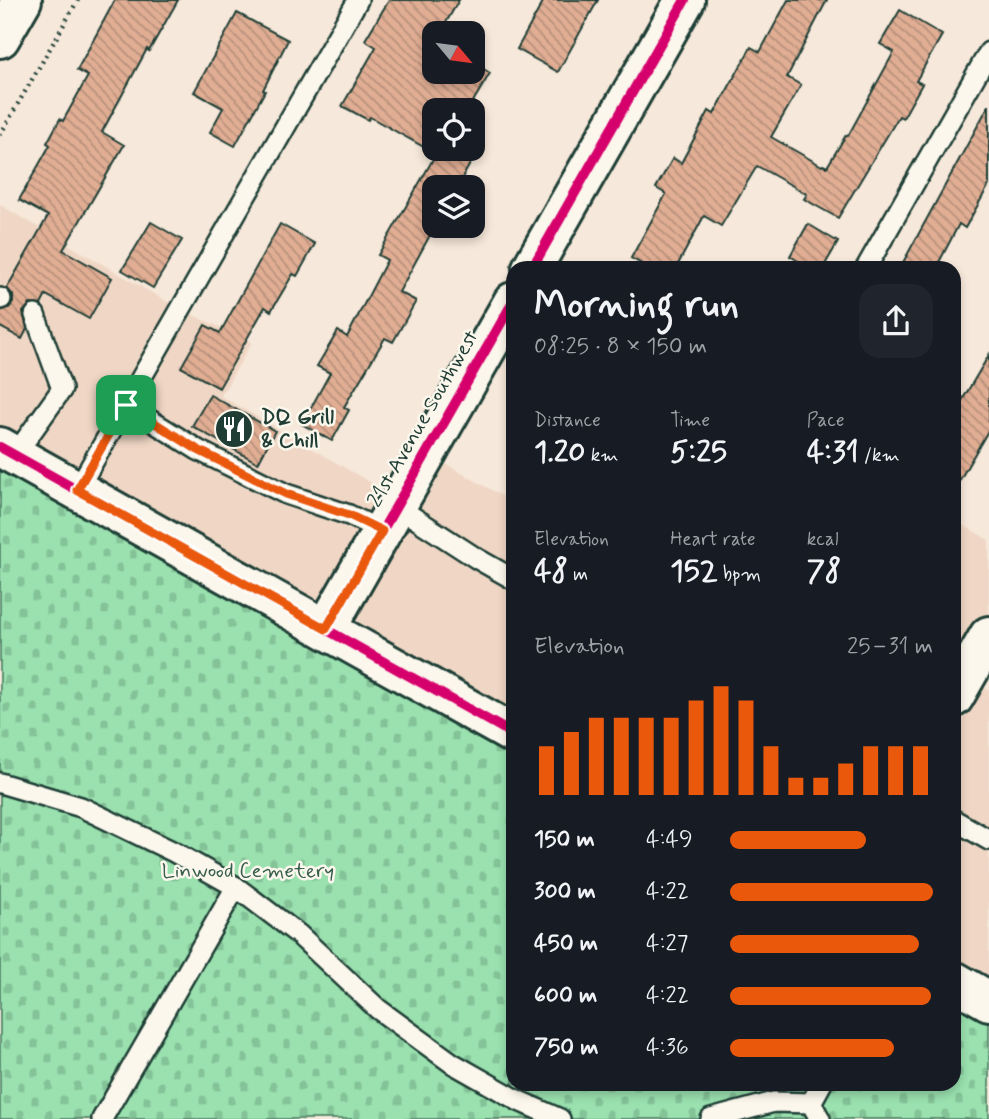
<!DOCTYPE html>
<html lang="en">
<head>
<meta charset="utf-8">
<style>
  :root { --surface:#171b24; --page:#20242c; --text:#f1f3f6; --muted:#9ea1a6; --accent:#ea580c }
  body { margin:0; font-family:Mynerve,sans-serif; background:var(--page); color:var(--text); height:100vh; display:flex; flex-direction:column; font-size:26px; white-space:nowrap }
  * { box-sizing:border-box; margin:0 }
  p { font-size:23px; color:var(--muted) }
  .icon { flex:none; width:38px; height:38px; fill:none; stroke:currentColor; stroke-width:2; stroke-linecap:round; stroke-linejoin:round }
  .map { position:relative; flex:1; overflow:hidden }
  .sheet { position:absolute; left:506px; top:261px; width:455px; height:830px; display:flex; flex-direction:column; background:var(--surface); border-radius:21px; box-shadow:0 4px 10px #0003 }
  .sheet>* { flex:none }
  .needle { width:46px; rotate:119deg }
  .buttons { position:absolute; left:422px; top:21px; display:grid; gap:14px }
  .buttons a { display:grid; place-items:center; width:63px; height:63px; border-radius:14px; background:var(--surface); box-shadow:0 4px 10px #0003; font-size:35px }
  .pin { position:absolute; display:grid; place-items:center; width:60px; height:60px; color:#fff; margin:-30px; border-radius:14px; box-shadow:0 4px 10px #0006 }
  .round { display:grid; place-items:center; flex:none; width:74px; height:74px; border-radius:21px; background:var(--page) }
  .summary { display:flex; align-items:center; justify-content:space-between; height:119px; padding:0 28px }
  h1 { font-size:38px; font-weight:700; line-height:52px }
  .stats { display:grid; grid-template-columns:repeat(3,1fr); gap:10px; height:119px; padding:7px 28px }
  .stats div { display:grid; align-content:center }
  .stats b { font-size:30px; font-weight:700 }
  .stats small { font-size:19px; font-weight:400 }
  .stats p { font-size:19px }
  .chart { height:196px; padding:14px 28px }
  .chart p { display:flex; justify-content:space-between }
  .chart svg { width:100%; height:126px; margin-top:7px; stroke:var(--accent); stroke-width:6 }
  ul { padding:0 28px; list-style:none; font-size:23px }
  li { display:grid; grid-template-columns:112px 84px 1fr; align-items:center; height:52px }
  li i { height:18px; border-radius:9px; background:var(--accent) }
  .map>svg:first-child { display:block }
  .built { fill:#f0d7c5 }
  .cemetery { fill:url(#cemetery-stones); stroke:#5c8f72; stroke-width:2 }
  .building { fill:url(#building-back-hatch); stroke:#1f3d34; stroke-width:2 }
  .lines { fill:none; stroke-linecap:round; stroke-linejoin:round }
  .service-casing { stroke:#1f3d34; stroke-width:24 }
  .minor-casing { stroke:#1f3d34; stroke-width:44 }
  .secondary-casing { stroke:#1f3d34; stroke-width:44 }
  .path { stroke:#1f3d34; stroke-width:4.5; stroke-dasharray:2 5; stroke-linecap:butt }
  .service { stroke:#fbf7ec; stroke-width:19 }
  .minor { stroke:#fbf7ec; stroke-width:38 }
  .secondary { stroke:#fbf7ec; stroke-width:38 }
  .cycleway-casing { stroke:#fbf7ec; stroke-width:15 }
  .cycleway { stroke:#d6006c; stroke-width:10 }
  .route-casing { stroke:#fff; stroke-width:14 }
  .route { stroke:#ea580c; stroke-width:9 }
  .labels { text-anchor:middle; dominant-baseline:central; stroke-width:5; stroke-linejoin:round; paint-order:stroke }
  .poi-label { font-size:21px; font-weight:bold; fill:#1f3d34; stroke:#fbf7ec; text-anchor:start }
  .street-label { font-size:21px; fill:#1f3d34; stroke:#fbf7ec }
  .park-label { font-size:21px; fill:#385e4d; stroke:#fbf7ec }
</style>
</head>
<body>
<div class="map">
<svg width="989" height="1119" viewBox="0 0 989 1119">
  <defs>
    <pattern id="cemetery-stones" width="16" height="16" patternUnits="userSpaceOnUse" patternTransform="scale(1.75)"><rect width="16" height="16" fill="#9ae1af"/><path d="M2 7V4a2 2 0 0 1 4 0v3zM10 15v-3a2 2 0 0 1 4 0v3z" fill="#84c297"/></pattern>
    <pattern id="building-back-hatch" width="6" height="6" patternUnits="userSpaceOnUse" patternTransform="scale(1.75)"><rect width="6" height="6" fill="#e1ae94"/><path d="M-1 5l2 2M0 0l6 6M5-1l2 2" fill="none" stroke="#b68f7a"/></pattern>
  </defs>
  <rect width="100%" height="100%" fill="#f6e8da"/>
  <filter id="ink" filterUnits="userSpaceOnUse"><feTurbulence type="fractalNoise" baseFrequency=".0143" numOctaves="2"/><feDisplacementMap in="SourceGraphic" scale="14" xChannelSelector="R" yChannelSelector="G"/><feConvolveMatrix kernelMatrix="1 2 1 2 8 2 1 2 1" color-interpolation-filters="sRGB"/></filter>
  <g filter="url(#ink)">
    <!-- built -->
    <g class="built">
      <path d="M0,205l180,104 72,33 -31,54 178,103 27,-46 87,49v232l-513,-287z"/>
      <path d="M954,520l35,20v96l-24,41 24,13v311l-35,-20z"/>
    </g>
    <!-- cemetery -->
    <path class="cemetery" d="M0,447l513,287v349h441v-102l35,20v118h-989z"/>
    <!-- building -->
    <g class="building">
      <path d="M115,0h63l-29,51 -2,-2 -45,83 22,13 -61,105 49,28 -23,41 -43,-24 -5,10 -11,-1 -7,8 4,17 -5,10 -22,-12v-16l9,-3 4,-5v-8l-6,-7 41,-72 -29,-16 31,-55 -3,-2 13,-24 3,2 25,-45 -11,-6z"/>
      <path d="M389,0h70l-19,33h-6v39h38v-10l18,11 -22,37h-34v39h38v-5l7,4 -22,39h-23l1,39 -36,66 17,9 -23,41 -8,-4 -41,69 5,3 -17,31 -30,-17 28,-51 -13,-7 21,-35 9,6 40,-77 -9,-5 58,-101 -66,-37 -2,3 -26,-14 34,-59 -11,-7z"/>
      <path d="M544,0h54l-40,72 -41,-23z"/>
      <path d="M788,0h39l-40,77 14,8 -30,52 51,29 1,-1 4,2 19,-32 2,1 46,-84 -14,-8 20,-34 42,25 -26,46 6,3 -19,34 -4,-2 -61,102 -34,-19 3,-5 -50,-28 -36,60 -17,-10 -28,52h-27l-18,-10 35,-64 -10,-6 17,-30 8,5 28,-52 5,3 37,-67 9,5z"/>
      <path d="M237,13l51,27 -25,50 2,1 -30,55 -25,-14 13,-24 -29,-16z"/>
      <path d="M989,105v80l-24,43 -6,-4 -23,44h-36z"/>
      <path d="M151,222l31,18 -29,48 -31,-18z"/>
      <path d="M280,224l35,20 -18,32 -4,-2 -22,37 -6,-4 -46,81 -38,-21 24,-42 15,8z"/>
      <path d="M808,224l30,18 -15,26h-13l-20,-12z"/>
      <path d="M989,355v74l-35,61v-76z"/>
      <path d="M210,395l65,36 -17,32 -66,-37z"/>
    </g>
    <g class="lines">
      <defs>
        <g id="service">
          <path d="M866,268l123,-216"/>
          <path d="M0,298l1,1"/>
          <path d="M126,405l72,45 88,44 63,21 33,16"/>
          <path d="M15,455l47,-66 -27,-74"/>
          <path d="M77,490l281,-490"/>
          <path d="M396,506l80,52 37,21"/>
          <path d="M0,783l81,24 93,45 62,35 62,47 80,75 74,54 67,38 41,18"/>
          <path d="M954,820l35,20"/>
          <path d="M811,1103l9,16"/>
          <path d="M102,1119l134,-232"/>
          <path d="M711,1119l63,-17 37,1 11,-20"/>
        </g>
        <g id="minor">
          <path d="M0,38l22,-38"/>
          <path d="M532,268l153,-268"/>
          <path d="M326,629l187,-327"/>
          <path d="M954,697l35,-61"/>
        </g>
        <g id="secondary">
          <path d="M0,447l513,287"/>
          <path d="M954,981l35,20"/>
        </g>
      </defs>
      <!-- service casing -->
      <use href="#service" class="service-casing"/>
      <!-- minor casing -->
      <use href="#minor" class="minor-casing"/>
      <!-- secondary casing -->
      <use href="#secondary" class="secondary-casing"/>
      <!-- path -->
      <path class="path" d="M0,135l78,-135"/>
      <!-- service -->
      <use href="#service" class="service"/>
      <!-- minor -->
      <use href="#minor" class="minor"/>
      <!-- secondary -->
      <use href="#secondary" class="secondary"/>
      <defs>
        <g id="cycleway">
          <path d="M532,268l153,-268"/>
          <path d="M0,447l513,287"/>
          <path d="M326,629l187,-327"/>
        </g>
      </defs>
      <!-- cycleway casing -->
      <use href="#cycleway" class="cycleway-casing"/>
      <!-- cycleway -->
      <use href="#cycleway" class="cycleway"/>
    </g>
  </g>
  <g class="lines" filter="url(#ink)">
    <defs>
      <path id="route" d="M126,405l72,45 88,44 63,21 33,16 -56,98 -249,-139z"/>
    </defs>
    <!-- route casing -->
    <use href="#route" class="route-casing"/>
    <!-- route -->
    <use href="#route" class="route"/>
  </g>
  <!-- icons -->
  <defs>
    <symbol id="restaurant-disc" viewBox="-11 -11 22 22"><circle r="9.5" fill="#1f3d34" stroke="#fbf7ec"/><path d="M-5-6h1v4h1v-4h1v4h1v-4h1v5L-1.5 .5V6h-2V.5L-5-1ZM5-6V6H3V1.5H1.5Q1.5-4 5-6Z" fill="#fff"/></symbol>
  </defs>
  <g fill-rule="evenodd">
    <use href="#restaurant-disc" x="212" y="407" width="44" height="44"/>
  </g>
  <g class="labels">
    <!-- poi labels -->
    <g class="poi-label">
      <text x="261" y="417">DQ Grill<tspan x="261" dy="24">&amp; Chill</tspan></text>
    </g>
    <!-- street labels -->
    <g class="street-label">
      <text transform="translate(423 419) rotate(-60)">21st Avenue Southwest</text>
    </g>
    <!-- park labels -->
    <g class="park-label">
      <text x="248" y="871">Linwood Cemetery</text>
    </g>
  </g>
</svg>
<div class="buttons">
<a><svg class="needle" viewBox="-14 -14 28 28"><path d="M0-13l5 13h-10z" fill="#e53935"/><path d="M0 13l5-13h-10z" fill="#9ea1a6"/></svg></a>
<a><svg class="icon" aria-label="locate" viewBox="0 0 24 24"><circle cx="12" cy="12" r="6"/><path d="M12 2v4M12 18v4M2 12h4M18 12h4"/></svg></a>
<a><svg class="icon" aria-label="layers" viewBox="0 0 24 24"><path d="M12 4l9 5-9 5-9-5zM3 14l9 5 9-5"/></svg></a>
</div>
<div class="pin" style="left:126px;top:405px;background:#1e9e55"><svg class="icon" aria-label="arrive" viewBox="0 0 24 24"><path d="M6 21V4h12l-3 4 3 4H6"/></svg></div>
<section class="sheet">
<div class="summary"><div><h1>Morning run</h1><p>08:25 · 8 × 150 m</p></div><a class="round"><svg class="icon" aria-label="share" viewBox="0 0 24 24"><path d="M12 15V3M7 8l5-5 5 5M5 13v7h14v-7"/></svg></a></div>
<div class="stats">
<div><p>Distance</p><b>1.20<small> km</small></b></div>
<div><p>Time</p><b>5:25</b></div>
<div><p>Pace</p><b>4:31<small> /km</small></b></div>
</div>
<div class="stats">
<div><p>Elevation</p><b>48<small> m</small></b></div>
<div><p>Heart rate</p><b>152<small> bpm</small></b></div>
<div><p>kcal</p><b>78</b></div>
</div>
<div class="chart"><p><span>Elevation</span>25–31 m</p>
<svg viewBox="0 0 160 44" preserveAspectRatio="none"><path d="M5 44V27M15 44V22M25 44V17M35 44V17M45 44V17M55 44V17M65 44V11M75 44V6M85 44V11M95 44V27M105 44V38M115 44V38M125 44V33M135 44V27M145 44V27M155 44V27"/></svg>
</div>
<ul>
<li><b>150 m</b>4:49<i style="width:67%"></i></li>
<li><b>300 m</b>4:22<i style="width:100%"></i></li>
<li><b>450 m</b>4:27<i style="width:93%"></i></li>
<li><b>600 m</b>4:22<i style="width:99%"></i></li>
<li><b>750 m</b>4:36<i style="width:81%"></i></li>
</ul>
</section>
</div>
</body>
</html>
